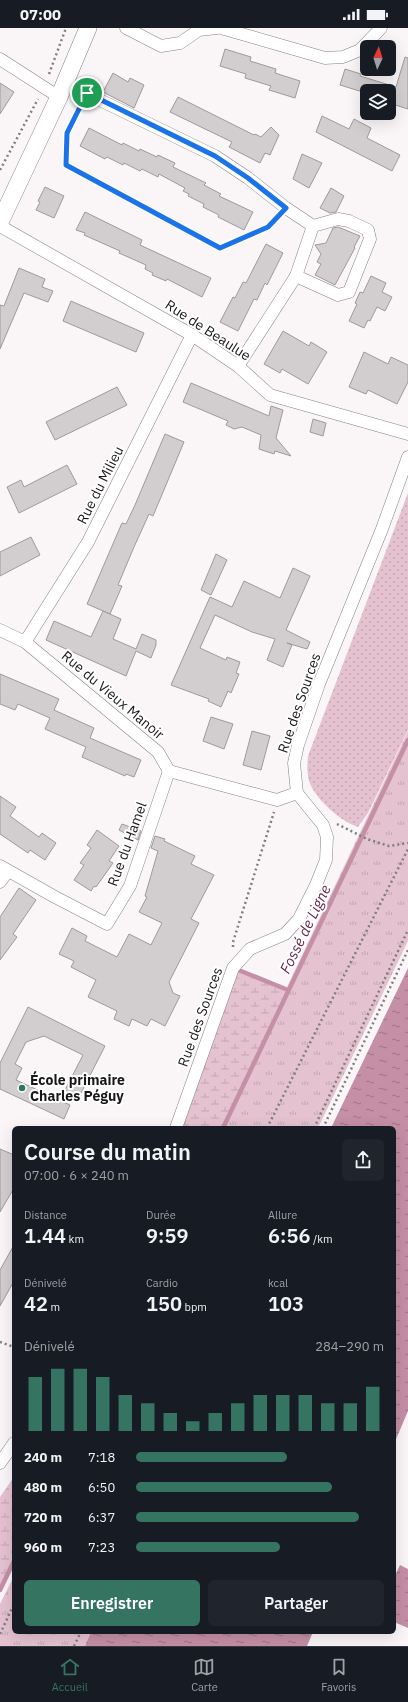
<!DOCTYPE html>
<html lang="fr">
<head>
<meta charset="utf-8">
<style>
  :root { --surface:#171b24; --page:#20242c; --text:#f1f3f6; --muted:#9ea1a6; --line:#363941; --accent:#357461 }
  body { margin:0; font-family:"IBM Plex Sans",sans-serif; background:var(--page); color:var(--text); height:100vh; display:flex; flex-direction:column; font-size:15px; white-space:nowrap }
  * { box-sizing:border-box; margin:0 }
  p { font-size:13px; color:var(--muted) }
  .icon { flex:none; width:22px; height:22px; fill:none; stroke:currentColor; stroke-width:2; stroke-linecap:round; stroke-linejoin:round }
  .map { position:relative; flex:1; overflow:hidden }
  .drawer { position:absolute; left:12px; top:1098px; width:384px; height:508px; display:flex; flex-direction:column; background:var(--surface); border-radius:6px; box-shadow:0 4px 16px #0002 }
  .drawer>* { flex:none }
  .needle { width:26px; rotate:4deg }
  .tools { position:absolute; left:360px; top:12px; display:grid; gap:8px }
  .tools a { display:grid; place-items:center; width:36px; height:36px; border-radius:6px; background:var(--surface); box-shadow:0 4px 16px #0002; font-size:20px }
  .pin { position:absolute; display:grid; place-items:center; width:34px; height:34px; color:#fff; margin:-17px; border:2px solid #fff; border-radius:50%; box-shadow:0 1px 4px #0007 }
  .round { display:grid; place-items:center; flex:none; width:42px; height:42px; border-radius:6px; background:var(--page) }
  .head { display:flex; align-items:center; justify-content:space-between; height:68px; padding:0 12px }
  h1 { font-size:22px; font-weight:600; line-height:30px }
  .figures { display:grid; grid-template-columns:repeat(3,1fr); gap:6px; height:68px; padding:4px 12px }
  .figures div { display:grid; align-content:center }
  .figures b { font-size:20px; font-weight:600 }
  .figures small { font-size:11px; font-weight:400 }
  .figures p { font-size:11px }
  .chart { height:112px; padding:8px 12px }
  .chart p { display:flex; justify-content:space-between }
  .chart svg { width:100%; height:72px; margin-top:4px; stroke:var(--accent); stroke-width:6 }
  .cta { display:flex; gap:8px; margin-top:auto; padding:8px 12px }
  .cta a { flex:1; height:46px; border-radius:6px; background:var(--accent); color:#fff; font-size:16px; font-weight:600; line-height:46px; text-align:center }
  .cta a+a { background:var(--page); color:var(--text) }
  ul { padding:0 12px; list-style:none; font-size:13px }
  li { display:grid; grid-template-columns:64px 48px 1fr; align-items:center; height:30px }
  li i { height:10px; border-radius:5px; background:var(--accent) }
  .status { display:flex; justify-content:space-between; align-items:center; height:28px; padding:0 20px; background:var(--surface); direction:ltr }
  .status svg { height:11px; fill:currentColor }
  .menu { display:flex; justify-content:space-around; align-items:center; height:56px; border-top:1px solid var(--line); background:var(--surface); font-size:11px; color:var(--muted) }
  .menu a { display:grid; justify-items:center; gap:2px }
  .menu .on { color:var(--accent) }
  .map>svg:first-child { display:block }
  .grass { fill:url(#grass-tufts) }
  .wetland { fill:url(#wetland-marsh) }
  .garden { fill:url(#garden-dots) }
  .water { fill:url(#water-ripples) }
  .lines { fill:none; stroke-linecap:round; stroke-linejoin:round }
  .stream { stroke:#c58fa6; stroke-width:4.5 }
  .building { fill:#d2ced0; stroke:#9e9a9b }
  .street-casing { stroke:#858283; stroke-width:13 }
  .secondary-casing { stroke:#858283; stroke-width:18 }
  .path { stroke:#817e7f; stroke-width:2.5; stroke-dasharray:2 3; stroke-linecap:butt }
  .street { stroke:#fff; stroke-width:12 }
  .secondary { stroke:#fff; stroke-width:17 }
  .route-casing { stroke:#fff; stroke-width:8 }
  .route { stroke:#1a73e8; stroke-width:5 }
  .poi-dot { fill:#357461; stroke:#fff; stroke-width:1.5 }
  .labels { text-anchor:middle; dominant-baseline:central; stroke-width:4; stroke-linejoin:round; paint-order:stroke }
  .street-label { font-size:14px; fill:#191818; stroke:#fff }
  .poi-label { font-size:14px; font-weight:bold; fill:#191818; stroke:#fff; text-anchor:start }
  .water-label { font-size:15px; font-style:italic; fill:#682748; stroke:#fff }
</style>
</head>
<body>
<div class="status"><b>07:00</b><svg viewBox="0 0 49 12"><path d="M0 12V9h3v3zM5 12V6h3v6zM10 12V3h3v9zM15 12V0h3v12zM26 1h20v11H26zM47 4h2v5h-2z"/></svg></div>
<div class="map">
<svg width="408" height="1618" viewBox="0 0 408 1618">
  <defs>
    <pattern id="grass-tufts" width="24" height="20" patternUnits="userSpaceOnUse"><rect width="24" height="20" fill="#e5c2d0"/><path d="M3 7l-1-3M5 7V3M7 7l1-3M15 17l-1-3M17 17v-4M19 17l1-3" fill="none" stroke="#c4a6b2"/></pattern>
    <pattern id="wetland-marsh" width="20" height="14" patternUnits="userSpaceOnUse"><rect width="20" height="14" fill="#e5c2d0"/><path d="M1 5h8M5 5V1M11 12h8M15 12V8" fill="none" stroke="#c4a6b2"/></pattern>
    <pattern id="garden-dots" width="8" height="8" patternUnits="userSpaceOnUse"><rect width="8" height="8" fill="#e5c2d0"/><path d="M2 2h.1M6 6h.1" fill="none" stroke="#c4a6b2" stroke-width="1.8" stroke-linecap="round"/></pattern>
    <pattern id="water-ripples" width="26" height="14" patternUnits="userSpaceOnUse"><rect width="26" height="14" fill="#c58fa6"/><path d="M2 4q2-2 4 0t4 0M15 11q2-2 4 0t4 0" fill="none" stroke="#9f7486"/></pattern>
  </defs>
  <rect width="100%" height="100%" fill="#faf6f7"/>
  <!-- grass -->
  <g class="grass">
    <path d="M408,703v210l-90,187h-96l65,-141z"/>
    <path d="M14,1548v56h77l-6,14h-85v-42z"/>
  </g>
  <!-- wetland -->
  <g class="wetland">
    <path d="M236,941l52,21 -65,138h-46z"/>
    <path d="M14,1449v83l-14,29v-92z"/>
  </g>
  <!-- garden -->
  <path class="garden" d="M408,465v237l-40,83 -10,14c-17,-5 -43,-28 -49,-46 -2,-8 -2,-16 -1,-25z"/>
  <!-- water -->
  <g class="water">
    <path d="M408,940v443l-14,33v-316h-63z"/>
    <path d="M400,1537l8,4v59l-14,-6v-44z"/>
    <path d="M91,1604h222l-6,14h-222z"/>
  </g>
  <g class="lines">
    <!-- stream -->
    <g class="stream">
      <path d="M236,941l52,21"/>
      <path d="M223,1100l185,-388"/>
      <path d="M0,1562l14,-29"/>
    </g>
  </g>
  <!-- building -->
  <g class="building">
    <path d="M225,21l26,8 -1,4 26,8 -1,4 25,8 -5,17 -26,-8 2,-4 -26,-8 1,-4 -26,-8z"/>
    <path d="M405,29l3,1v51l-19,-6v-12h-22v6l-1,-4 -26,-8 5,-16 16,5 -1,2 36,11z"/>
    <path d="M113,45l15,9 2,-4 14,7 -10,23 -31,-16z"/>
    <path d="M0,55l14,9 -14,22z"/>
    <path d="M178,69l76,38 1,-1 6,3 10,-10 8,8 -9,20 -5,-2 -5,10 -31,-16 3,-5 -62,-30z"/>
    <path d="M322,88l27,13 5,-10 17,9 -4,10 33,17 -8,16 -76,-39z"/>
    <path d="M89,100l33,17 1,-2 16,8 1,-2 17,8 1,-2 17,8 -2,4 33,16 -2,2 17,9 -2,2 34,16 -9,18 -26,-13 1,-2 -16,-8 1,-3 -16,-8 1,-2 -6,-3 2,-3 -26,-14 -1,3 -16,-8 -2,2 -16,-8 -1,2 -16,-8 -2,2 -25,-13z"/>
    <path d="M302,126l20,9 -13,25 -16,-9z"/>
    <path d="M45,159l19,9 -10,22 -18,-8 4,-8 -2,-1z"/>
    <path d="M331,160l13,8 -8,16 -6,1 -10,-5z"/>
    <path d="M85,184l57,28 -2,5 71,33 -9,19 -35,-18 -1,2 -14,-6 1,-2 -8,-4 1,-4 -27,-12 1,-2 -36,-16 1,-2 -9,-3z"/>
    <path d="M338,199l22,9 -6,11 1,1 -20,37 -20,-10 6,-11 -4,-2 4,-8 -6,-9 11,-2 7,-15z"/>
    <path d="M266,216l17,9 -16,32 -2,-2 -8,17 -3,-1 -16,32 -18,-9 13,-25 2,1 8,-16 3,1z"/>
    <path d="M19,240l26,11 -3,8 11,4 -5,11 -24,-9 -24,56v-44l4,1z"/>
    <path d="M371,248l15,7 -4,9 10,5 -7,14 -8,-4 -7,14 -2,-1 -4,8 -15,-7 8,-17 -2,-1 5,-11 3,1z"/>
    <path d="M71,273l73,32 -8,19 -73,-31z"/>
    <path d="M283,303l26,15 2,-4 16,10 -19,32 -26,-15 -2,4 -16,-9z"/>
    <path d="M364,324l24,12 3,-7 17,8v17l-11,22 -29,-14 -2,4 -17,-7z"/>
    <path d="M191,355l78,33 2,-10 12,4 -7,28 15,18 -16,-5 -1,3 -15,-5 2,-14 -19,-8 -8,2 -8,-4 2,-4 -45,-19z"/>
    <path d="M117,359l10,18 -72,35 -9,-18z"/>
    <path d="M313,391l13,4 -3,13 -13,-4z"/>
    <path d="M165,406l19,8 -31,74 -4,-2 -15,33 -16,38 4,1 -12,28 -23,-10 35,-81 4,1 9,-19z"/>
    <path d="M67,437l10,19 -58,29 -12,-26 14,-7 3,7z"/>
    <path d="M31,509l9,18 -40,21v-24z"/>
    <path d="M216,526l11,6 -16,35 -10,-5z"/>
    <path d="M293,540l17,8 -24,54 24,12 -3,7 -20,-6 5,2 -9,22 -16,-7 8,-21 -23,-7 -37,-17 -15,33 26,12 1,-3 13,5 -4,11 3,1 -8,19 -3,-2 -7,16 -13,-6 1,-2 -38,-14 39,-88 22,10 12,-26 36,17z"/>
    <path d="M103,583l18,8 -8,20 23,10 6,-15 14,6v5l-5,13 -15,-7 -10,25 -80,-36 8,-19 37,16z"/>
    <path d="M0,646l59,25 -5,11 40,18 -4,10 51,22 -7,17 -8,-3 -1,2 -43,-19 4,-10 -41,-18 5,-11 -32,-14 -3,6 -15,-6z"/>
    <path d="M211,689l22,7 -9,25 -21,-8z"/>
    <path d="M252,703l18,5 -9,34 -18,-5z"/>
    <path d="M0,768l16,11 -6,9 29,21 3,-4 14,10 -11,17 -15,-10 -2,3 -28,-19z"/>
    <path d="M122,796l19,7 -3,9 -19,-10z"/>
    <path d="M97,802l22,16 -10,15 4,2 -17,24 -2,-1 -3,5 -17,-11 10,-15 -4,-2 11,-15 -4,-3z"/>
    <path d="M155,808l10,3 -1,2 31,15 -4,8 23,11 -23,44 8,4 -30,59 4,11 7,3 -15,30 -14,-7 -4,7 -15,-7 -3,7 -15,-7 3,-8 -29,-14 8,-17 -25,-13 3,-6 -15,-7 13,-26 15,8 -2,5 32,16 12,-23 22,11 11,-22 -23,-11 8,-15 -2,-1 13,-45 -7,-3z"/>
    <path d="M19,860l17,12 -23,34 4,3 -17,23v-43z"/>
    <path d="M28,979l77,39 -26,51 -14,-7 18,-35 -39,-19 -18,6 -11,22 7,4 -6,12 54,25 -6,14 -64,-30v-26z"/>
    <path d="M0,1121l14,6v33l-14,24z"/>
    <path d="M14,1217v36l-14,25v-36z"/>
  </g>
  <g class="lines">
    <defs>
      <g id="street">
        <path d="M126,0l35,18 19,-3 19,-13 18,-2"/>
        <path d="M221,0l104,30 18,-1 17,-7 21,-22"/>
        <path d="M0,31l59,38"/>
        <path d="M65,55l150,73 33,22 38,30 27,18 -17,50 -58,90"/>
        <path d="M0,198l192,109 46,31 32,29 138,39"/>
        <path d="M296,248l42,19 11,-3 21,-53 -2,-9 -19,-9 -11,-2 -25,7"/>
        <path d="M0,602l25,12 133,110 11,19 108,29 20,-7"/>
        <path d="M25,614l63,-100 104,-207"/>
        <path d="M0,838l55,31 52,27 23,-38 39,-115"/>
        <path d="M0,854l8,-11"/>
        <path d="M176,1100l57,-160 17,-19 35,-15 14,-15 17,-34 10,-25 1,-23 -4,-12 -26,-32 -3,-30 4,-18 21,-61 63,-155 26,-72"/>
        <path d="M0,1435l14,-20"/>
      </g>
      <path id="secondary" d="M0,194l59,-125 29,-69"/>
    </defs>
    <!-- street casing -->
    <use href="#street" class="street-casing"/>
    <!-- secondary casing -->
    <use href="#secondary" class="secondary-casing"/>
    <!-- path -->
    <g class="path">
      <path d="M49,46l17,-46"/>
      <path d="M81,76l-14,29 -1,32 154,83 48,-21 9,-10"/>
      <path d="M0,142l38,-71"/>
      <path d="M337,796l30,15 22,7 19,-3"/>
      <path d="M233,919v-5l41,-130"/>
      <path d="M267,1100l141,-279"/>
      <path d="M314,1100l94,-198"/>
      <path d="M323,1100l85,-178"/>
      <path d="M0,1314l14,5"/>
      <path d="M0,1606l14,-30"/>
      <path d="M74,1618l7,-14"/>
    </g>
    <!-- street -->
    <use href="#street" class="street"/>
    <!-- secondary -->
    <use href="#secondary" class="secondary"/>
  </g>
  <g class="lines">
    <defs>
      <path id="route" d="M87,65l128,63 33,22 38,30 -18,19 -48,21 -154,-83 1,-32z"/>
    </defs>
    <!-- route casing -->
    <use href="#route" class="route-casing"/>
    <!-- route -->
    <use href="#route" class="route"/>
  </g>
  <!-- markers -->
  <circle class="poi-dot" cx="22" cy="1060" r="4"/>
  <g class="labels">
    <!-- street labels -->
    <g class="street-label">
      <text transform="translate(208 302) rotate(33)">Rue de Beaulue</text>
      <text transform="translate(100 457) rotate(-63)">Rue du Milieu</text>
      <text transform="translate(113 667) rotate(40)">Rue du Vieux Manoir</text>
      <text transform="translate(299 675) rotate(-71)">Rue des Sources</text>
      <text transform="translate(127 816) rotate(-70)">Rue du Hamel</text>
      <text transform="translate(200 989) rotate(-70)">Rue des Sources</text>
    </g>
    <!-- poi labels -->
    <g class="poi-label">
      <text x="30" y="1052">École primaire<tspan x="30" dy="16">Charles Péguy</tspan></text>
    </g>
    <!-- water labels -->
    <g class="water-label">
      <text transform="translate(305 901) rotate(-64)">Fossé de Ligne</text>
    </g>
  </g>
</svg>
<div class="tools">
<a><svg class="needle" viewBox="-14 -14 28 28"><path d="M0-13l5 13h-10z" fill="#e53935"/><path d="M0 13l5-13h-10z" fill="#9ea1a6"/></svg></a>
<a><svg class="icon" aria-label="layers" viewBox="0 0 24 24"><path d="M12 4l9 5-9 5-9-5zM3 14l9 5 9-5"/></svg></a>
</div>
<div class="pin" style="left:87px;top:65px;background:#1e9e55"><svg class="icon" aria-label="arrive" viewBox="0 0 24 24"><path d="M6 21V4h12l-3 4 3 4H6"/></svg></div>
<section class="drawer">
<div class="head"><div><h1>Course du matin</h1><p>07:00 · 6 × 240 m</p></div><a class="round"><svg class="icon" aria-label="share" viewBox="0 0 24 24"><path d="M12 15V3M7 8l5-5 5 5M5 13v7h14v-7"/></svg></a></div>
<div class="figures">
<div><p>Distance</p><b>1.44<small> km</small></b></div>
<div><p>Durée</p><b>9:59</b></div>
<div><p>Allure</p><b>6:56<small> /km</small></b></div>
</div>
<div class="figures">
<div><p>Dénivelé</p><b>42<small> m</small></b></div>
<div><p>Cardio</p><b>150<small> bpm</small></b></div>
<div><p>kcal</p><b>103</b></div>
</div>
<div class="chart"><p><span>Dénivelé</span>284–290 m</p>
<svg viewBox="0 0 160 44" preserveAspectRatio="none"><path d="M5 44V11M15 44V6M25 44V6M35 44V11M45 44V22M55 44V27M65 44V33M75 44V38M85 44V33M95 44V27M105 44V22M115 44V22M125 44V22M135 44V27M145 44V27M155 44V17"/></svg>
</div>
<ul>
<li><b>240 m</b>7:18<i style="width:61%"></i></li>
<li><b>480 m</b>6:50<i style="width:79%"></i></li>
<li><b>720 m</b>6:37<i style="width:90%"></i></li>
<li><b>960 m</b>7:23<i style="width:58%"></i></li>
</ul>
<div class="cta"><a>Enregistrer</a><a>Partager</a></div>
</section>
</div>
<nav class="menu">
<a class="on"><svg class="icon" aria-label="home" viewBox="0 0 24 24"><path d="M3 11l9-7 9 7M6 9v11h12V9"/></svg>Accueil</a>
<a><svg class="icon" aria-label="map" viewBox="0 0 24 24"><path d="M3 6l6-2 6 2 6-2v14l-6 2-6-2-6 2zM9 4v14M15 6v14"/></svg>Carte</a>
<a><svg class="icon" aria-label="saved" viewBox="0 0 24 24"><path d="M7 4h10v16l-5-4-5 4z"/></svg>Favoris</a>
</nav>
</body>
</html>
